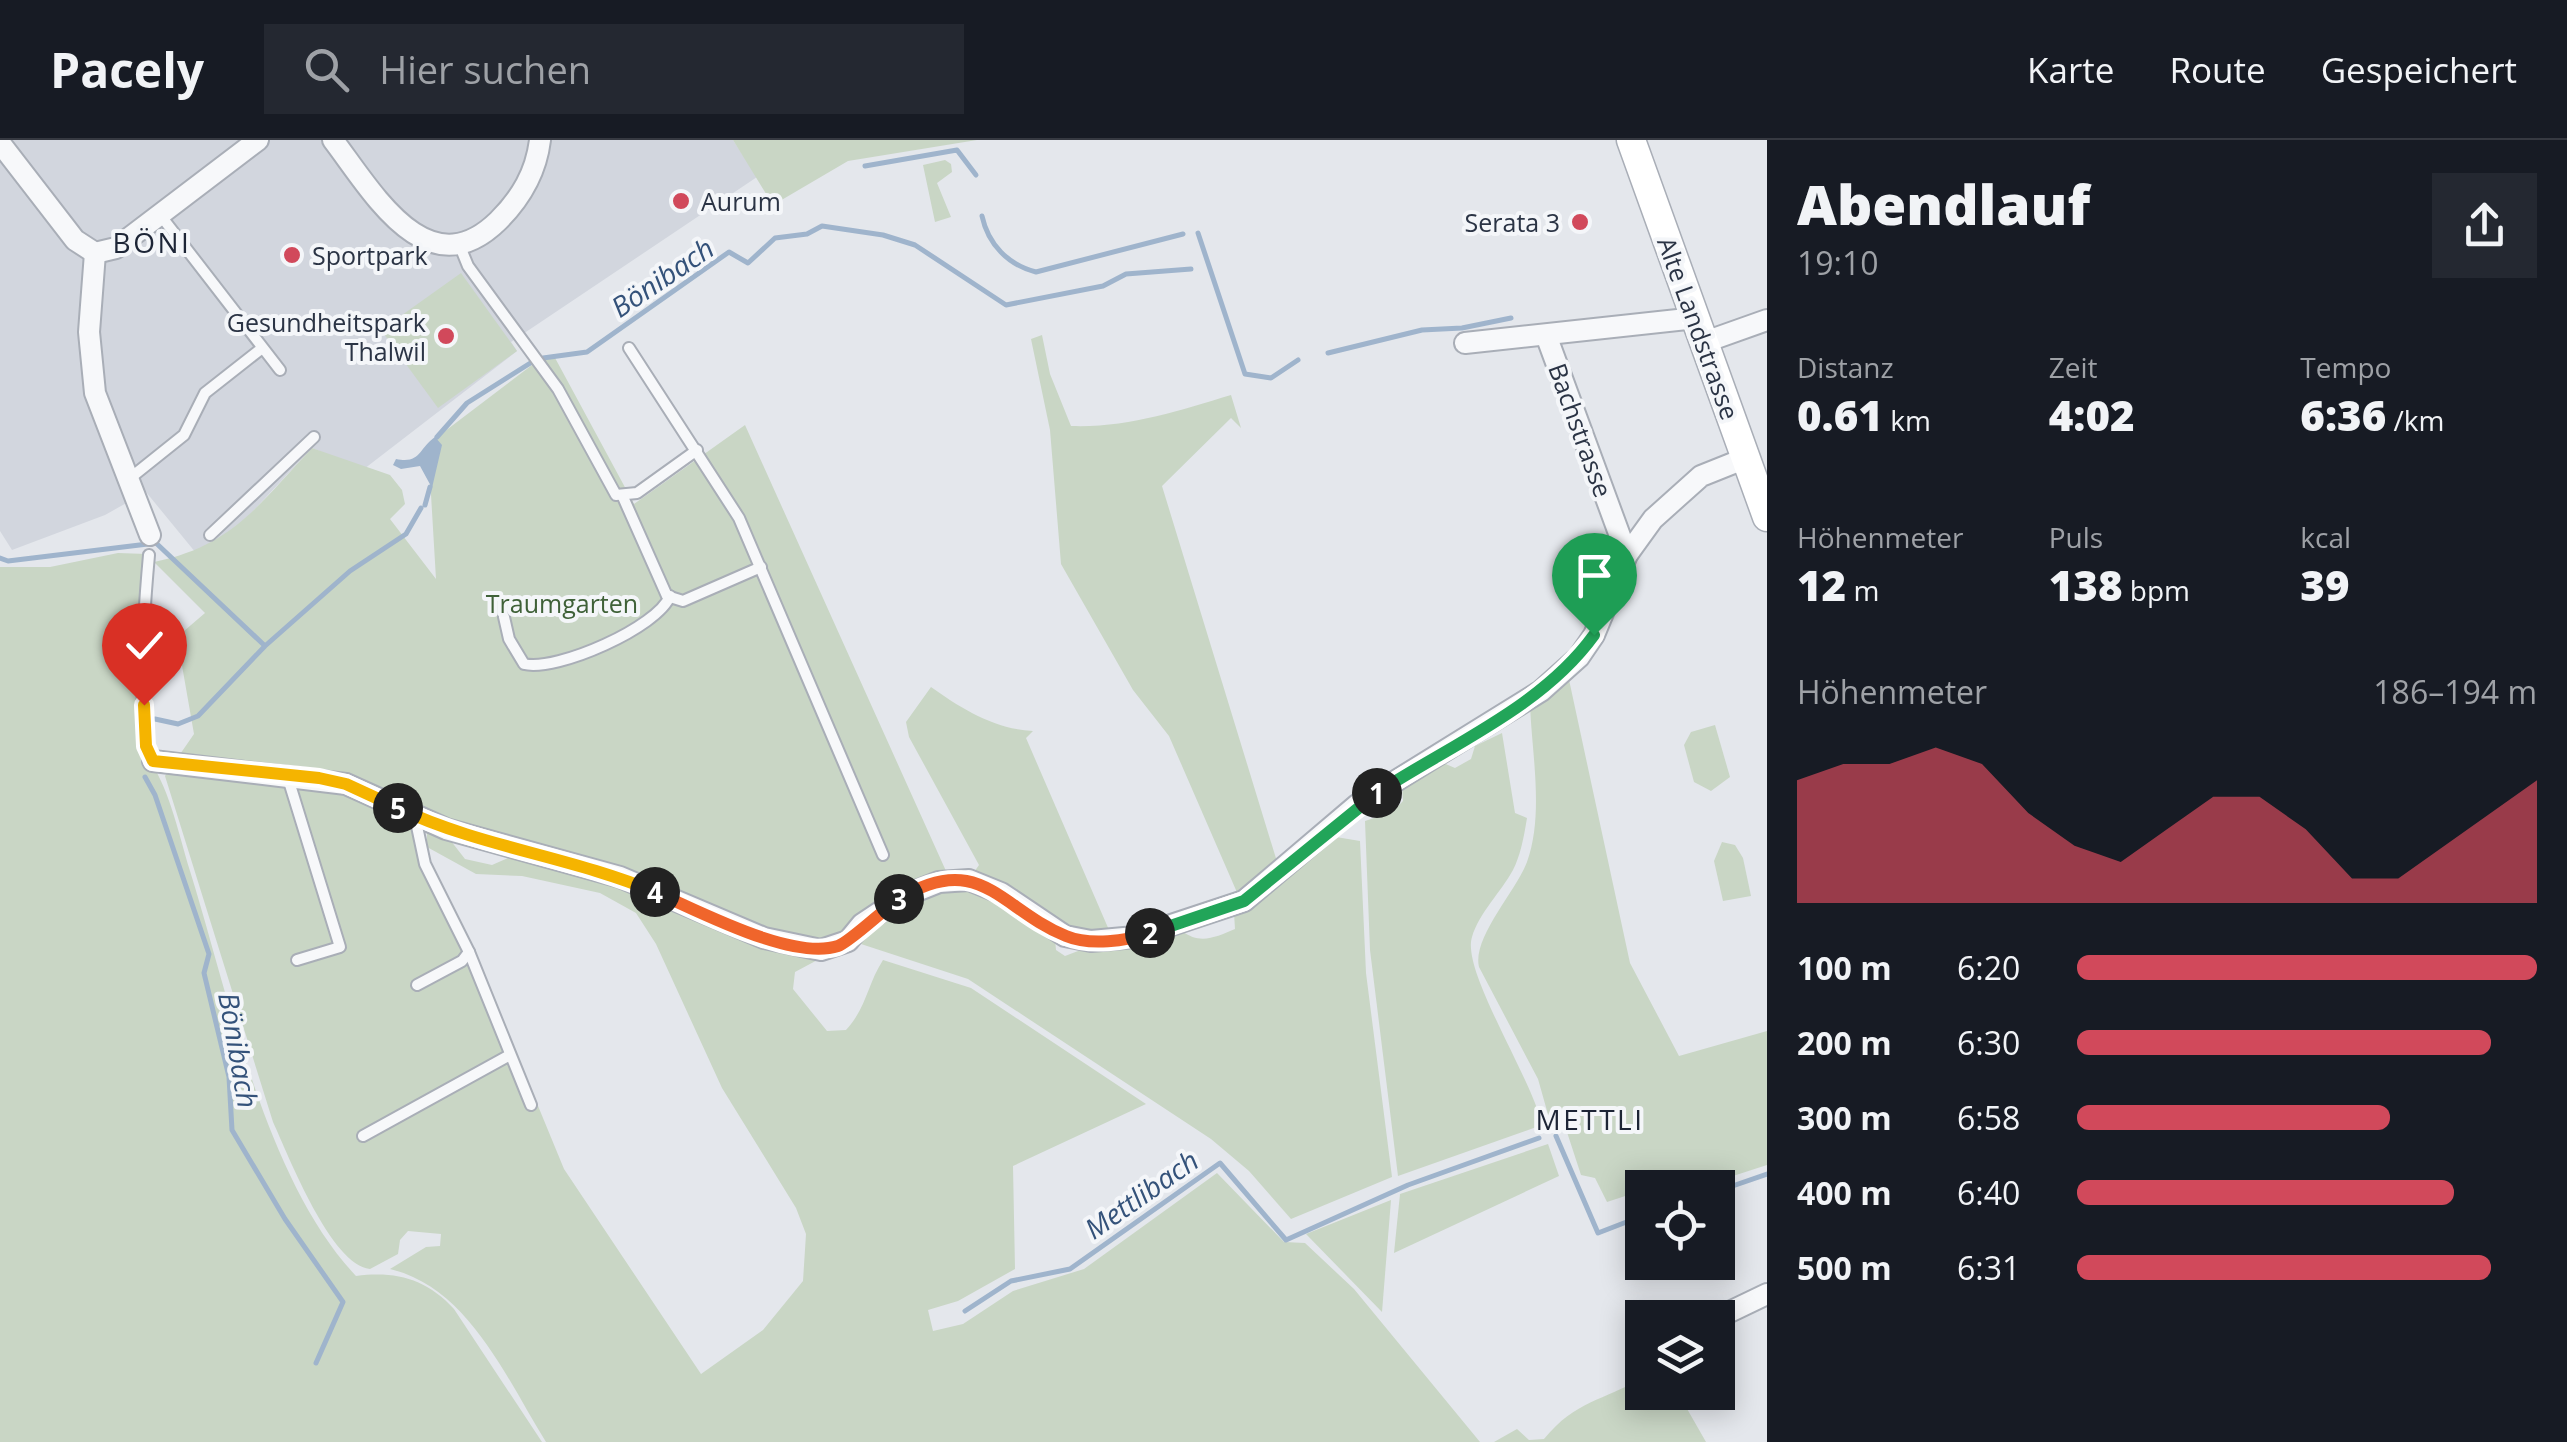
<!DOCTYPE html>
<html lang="de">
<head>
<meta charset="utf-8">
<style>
  :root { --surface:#171b24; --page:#242831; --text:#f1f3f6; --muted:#9ea1a6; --line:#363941; --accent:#d1495b }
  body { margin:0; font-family:"Open Sans",sans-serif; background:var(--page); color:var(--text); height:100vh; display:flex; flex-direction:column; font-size:38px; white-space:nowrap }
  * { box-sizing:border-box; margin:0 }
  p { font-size:32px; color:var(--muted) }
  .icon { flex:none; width:55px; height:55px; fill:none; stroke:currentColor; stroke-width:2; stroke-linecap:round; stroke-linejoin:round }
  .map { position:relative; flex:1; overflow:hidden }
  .details { display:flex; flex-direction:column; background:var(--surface); width:800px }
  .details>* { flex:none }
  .controls { position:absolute; left:1625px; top:1030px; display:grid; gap:20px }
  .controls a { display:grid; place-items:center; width:110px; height:110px; border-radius:0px; background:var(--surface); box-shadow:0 5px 25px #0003; font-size:50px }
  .pin { position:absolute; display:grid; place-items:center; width:85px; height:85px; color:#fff; margin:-102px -42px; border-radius:50% 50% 50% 0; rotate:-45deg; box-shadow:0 0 10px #0007 }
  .pin .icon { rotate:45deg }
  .km { position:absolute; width:50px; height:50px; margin:-25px; border-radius:50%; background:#222; color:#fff; font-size:28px; line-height:50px; text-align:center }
  .round { display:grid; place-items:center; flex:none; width:105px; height:105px; border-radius:0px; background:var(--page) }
  .summary { display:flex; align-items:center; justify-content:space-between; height:170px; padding:0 30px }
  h1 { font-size:55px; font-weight:800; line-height:75px }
  .metrics { display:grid; grid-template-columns:repeat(3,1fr); gap:15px; height:170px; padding:10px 30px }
  .metrics div { display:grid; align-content:center }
  .metrics b { font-size:42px; font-weight:800 }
  .metrics small { font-size:28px; font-weight:400 }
  .metrics p { font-size:28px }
  .chart { height:280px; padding:20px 30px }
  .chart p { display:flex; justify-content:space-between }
  .chart svg { width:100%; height:180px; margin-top:10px; fill:var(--accent); opacity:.7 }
  ul { padding:0 30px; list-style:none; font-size:32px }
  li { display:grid; grid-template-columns:160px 120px 1fr; align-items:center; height:75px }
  li i { height:25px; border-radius:12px; background:var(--accent) }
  header { display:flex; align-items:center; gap:60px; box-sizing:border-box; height:140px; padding:0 50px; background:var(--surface); border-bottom:2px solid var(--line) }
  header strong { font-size:48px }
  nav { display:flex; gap:55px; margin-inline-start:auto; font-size:35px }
  .search { width:700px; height:90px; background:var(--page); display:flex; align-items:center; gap:25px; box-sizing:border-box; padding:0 35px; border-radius:0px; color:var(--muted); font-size:38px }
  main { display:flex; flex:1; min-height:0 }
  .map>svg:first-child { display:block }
  .built { fill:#d2d6de }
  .green { fill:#c9d6c5 }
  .water { fill:#9fb4cc }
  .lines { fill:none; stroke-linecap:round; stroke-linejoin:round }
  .stream { stroke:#9fb4cc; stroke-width:5 }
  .service-casing { stroke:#a9aeb7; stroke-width:14 }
  .minor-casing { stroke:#a9aeb7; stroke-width:24 }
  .secondary-casing { stroke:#a9aeb7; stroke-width:31 }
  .service { stroke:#f7f8fa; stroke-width:10 }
  .minor { stroke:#f7f8fa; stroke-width:20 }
  .secondary { stroke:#fff; stroke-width:28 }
  .split-1-casing { stroke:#fff; stroke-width:20 }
  .split-2-casing { stroke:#fff; stroke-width:20 }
  .split-3-casing { stroke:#fff; stroke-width:20 }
  .split-4-casing { stroke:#fff; stroke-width:20 }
  .split-5-casing { stroke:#fff; stroke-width:20 }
  .split-6-casing { stroke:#fff; stroke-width:20 }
  .split-1 { stroke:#22a559; stroke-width:12 }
  .split-2 { stroke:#22a559; stroke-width:12 }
  .split-3 { stroke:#f0652b; stroke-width:12 }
  .split-4 { stroke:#f0652b; stroke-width:12 }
  .split-5 { stroke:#f5b400; stroke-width:12 }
  .split-6 { stroke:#f5b400; stroke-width:12 }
  .poi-dot { fill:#d1495b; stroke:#f4f6f9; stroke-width:4 }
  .labels { text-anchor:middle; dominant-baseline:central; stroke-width:8; stroke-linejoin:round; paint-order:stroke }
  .poi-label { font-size:25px; fill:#2b3445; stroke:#f4f6f9; text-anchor:start }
  .street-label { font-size:25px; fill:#2b3445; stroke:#f4f6f9 }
  .park-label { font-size:25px; fill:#3f6138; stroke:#f4f6f9 }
  .neighbourhood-label { font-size:28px; letter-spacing:2.5px; fill:#1d2536; stroke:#f4f6f9 }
  .water-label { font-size:28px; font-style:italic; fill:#34527a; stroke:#f4f6f9 }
</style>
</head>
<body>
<header>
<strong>Pacely</strong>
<div class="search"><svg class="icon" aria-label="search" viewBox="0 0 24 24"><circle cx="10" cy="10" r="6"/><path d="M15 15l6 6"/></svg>Hier suchen</div>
<nav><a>Karte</a><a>Route</a><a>Gespeichert</a></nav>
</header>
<main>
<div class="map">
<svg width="1767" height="1302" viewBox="0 0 1767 1302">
  <rect width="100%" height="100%" fill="#e4e7ec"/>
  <!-- built -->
  <path class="built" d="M0,0h733l24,37 -246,165 6,9 -153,118 -52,-21 -73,78 -43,27 -50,-61 -41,23 -93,35 -12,-19z"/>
  <!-- green -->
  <g class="green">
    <path d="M733,0h244l-129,21 -75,44z"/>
    <path d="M945,20l6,4 1,8 -15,11 14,34 -16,5 -12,-57z"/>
    <path d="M461,133l56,78 -79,57 -57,-78z"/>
    <path d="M1042,195l8,39 21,52c56,2 107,-15 160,-31l10,33 -10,-10 -69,68 116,379 -39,32 -70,-161 -36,-46 -72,-126 -11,-134 -19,-91z"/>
    <path d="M554,216l80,148 111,-79 201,446c-73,13 -71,78 -155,70l-374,-128 9,50 5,-1 42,86 91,221 137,205 62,-44 40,-49 3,-47 -10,-26 -74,-120 -66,-144 -20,-31 -36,-20 -78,-17 -46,-2 -49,-27v-15l24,9 14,18 27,6 16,-7 74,17 241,82 -28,15 -2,17 34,42 19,-1c21,-23 21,-45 37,-70l88,28 175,116 -133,62 2,103 -57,32 -30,9 5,21 30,-7 50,-33 71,-22 133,-96 67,69 21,1 49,46 126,153h-934c-40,-64 -77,-154 -156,-173l36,-22 14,-1 1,-12 -33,-3 -8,9 -2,14 -28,15c-39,-4 -81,-112 -97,-147l-108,-346 29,-42 -17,-97 28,-24 -51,-51c79,-16 105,-58 158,-114l78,27 12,15 3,14 -15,15 46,60 -8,-135 104,-79z"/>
    <path d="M118,413l29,1 -9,191c30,33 39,84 52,126 39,125 75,308 166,405 41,-5 70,3 98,33l88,133h-542v-875h50z"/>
    <path d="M1568,535l62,288 49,93 88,-25v134l-68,22h-16l-3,-9 -73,24 -12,-24 -14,-3 -16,-49 -14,-1 -13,-46 -59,-112c-7,-29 37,-76 48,-105 17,-47 5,-107 3,-157z"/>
    <path d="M931,547c31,22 63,42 102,44l-7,7 83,192 -27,2 -112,-54 9,-13 -70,-128 -3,-15z"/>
    <path d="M1715,585l15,52 -19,14 -17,-9 -10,-37 7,-13z"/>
    <path d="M1502,593l13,80 12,5c-3,18 -6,36 -14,52 -12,22 -34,43 -41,67 -11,34 60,141 70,188l-144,51 -28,-226 -5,-129 27,-9 11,-11 -1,-13 39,-26 14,6 16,-9 4,-13z"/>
    <path d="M1330,696l30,5 6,132 26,204 -101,42 -42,-48 -38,-32 -243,-160 -107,-35 -2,-6c81,-75 114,-55 196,1l1,11 9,6 21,-8 61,-5 35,-12c18,14 34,6 53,-2l-1,-16z"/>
    <path d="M1722,702l13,3 8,13 8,38 -28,5 -9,-40z"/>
    <path d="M1548,1004l11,32 -165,77 6,-59z"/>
    <path d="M1391,1060l-9,112 -76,-78z"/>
    <path d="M1642,1238v14l36,1 28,49h-212l23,-13 12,11 15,-1c32,-39 59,-38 98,-61z"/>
  </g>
  <!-- water -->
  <path class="water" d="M435,297l7,8 -10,43 -12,-22 -19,3 -8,-4 3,-6c25,5 22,-10 39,-22z"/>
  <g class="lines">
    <!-- stream -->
    <g class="stream">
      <path d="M865,26l92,-16 19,25"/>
      <path d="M982,76c6,28 26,49 54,56l147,-38"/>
      <path d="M1198,93l47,141 26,4 27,-18"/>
      <path d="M1328,213l94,-23 40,-2 49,-10"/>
      <path d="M543,218l44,-6 142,-100 19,11 27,-25 32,-4 15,-8 61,9 32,10 91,60 97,-19 23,-12 65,-5"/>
      <path d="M437,297l30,-34 65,-41"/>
      <path d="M425,365l5,-18"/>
      <path d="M0,418l8,3 148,-18 108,102"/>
      <path d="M155,579l23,5 20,-8 67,-70 85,-75 56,-37 15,-26"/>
      <path d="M145,637l10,18 54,159 -5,19 25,104 3,53 53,89 58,83 -27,61"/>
      <path d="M1556,996l42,97 44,-17"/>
      <path d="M1718,1051l49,-17"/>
      <path d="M965,1171l46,-30 59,-12 150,-106 66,77 122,-55 131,-47"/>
    </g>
    <defs>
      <g id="service">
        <path d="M161,76l119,154"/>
        <path d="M459,104l9,22 90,123 58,106 21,-2 60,-43"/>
        <path d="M629,208l110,170 144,337"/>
        <path d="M129,339l55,-44 21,-42 56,-44"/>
        <path d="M623,357l44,99 16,5 78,-34"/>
        <path d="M210,395l104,-98"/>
        <path d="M149,415c-4,44 -15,171 4,206"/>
        <path d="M504,477l5,22 15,25c33,8 134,-37 146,-68"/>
        <path d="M287,635l53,172 -43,13"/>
        <path d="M415,677l10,47 44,88 62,153"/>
        <path d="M417,845l45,-24 7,-9"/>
        <path d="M363,996l147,-81"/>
      </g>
      <g id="minor">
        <path d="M333,0c39,51 94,150 165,81 23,-23 38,-48 42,-81"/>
        <path d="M0,3l75,97 20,13"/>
        <path d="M95,113l-6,79 6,61 55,142"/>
        <path d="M95,113l21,-5 142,-108"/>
        <path d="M1546,195l81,220"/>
        <path d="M1705,202l62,-22"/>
        <path d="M1465,203l231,-25"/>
        <path d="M153,621l193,23 100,45 174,48 144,61 57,12 27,-9 14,-17 42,-28 35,-14 30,-2 32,13 64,43 26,5 44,-4 109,-36 113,-96 184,-114 38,-34 15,-22 33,-80 26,-36 48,-43 45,-18"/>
        <path d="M1717,1178l50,-24"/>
      </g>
      <path id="secondary" d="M1631,0l136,377"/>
    </defs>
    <!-- service casing -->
    <use href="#service" class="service-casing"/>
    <!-- minor casing -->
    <use href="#minor" class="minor-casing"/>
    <!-- secondary casing -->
    <use href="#secondary" class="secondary-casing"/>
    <!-- service -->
    <use href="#service" class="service"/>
    <!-- minor -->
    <use href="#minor" class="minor"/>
    <!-- secondary -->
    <use href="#secondary" class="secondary"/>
  </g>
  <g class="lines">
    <defs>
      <path id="split-1" d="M1377,653c73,-48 165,-86 217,-158"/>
      <path id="split-2" d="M1150,793l94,-32 133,-108"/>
      <path id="split-3" d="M899,759c81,-50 102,11 167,37 24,10 60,5 84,-3"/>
      <path id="split-4" d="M655,752c44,19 137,69 183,54 12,-4 46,-37 61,-47"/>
      <path id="split-5" d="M398,668c82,39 174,49 257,84"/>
      <path id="split-6" d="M144,565l2,41 7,15 166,17 27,6 52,24"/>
    </defs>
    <!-- split-1 casing -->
    <use href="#split-1" class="split-1-casing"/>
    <!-- split-2 casing -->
    <use href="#split-2" class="split-2-casing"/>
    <!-- split-3 casing -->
    <use href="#split-3" class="split-3-casing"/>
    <!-- split-4 casing -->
    <use href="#split-4" class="split-4-casing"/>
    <!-- split-5 casing -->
    <use href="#split-5" class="split-5-casing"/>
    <!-- split-6 casing -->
    <use href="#split-6" class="split-6-casing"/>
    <!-- split-1 -->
    <use href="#split-1" class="split-1"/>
    <!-- split-2 -->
    <use href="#split-2" class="split-2"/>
    <!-- split-3 -->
    <use href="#split-3" class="split-3"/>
    <!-- split-4 -->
    <use href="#split-4" class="split-4"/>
    <!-- split-5 -->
    <use href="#split-5" class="split-5"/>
    <!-- split-6 -->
    <use href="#split-6" class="split-6"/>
  </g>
  <!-- markers -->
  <g class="poi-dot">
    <circle cx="681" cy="61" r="10"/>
    <circle cx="1580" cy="82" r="10"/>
    <circle cx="292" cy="115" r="10"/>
    <circle cx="446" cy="196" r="10"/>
  </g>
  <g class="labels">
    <!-- poi labels -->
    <g class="poi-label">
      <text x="701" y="61">Aurum</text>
      <text x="1560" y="82" text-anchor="end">Serata 3</text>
      <text x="312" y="115">Sportpark</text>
      <text x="426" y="182" text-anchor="end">Gesundheitspark<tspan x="426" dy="29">Thalwil</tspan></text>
    </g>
    <!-- street labels -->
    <g class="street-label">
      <text transform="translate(1699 188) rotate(70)">Alte Landstrasse</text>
      <text transform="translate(1581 290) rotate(70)">Bachstrasse</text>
    </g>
    <!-- park labels -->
    <g class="park-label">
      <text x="562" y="463">Traumgarten</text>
    </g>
    <!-- neighbourhood labels -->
    <g class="neighbourhood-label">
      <text x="152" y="102">BÖNI</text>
      <text x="1590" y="979">METTLI</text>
    </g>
    <!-- water labels -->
    <g class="water-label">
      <text transform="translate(662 137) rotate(-34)">Bönibach</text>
      <text transform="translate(239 910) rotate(80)">Bönibach</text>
      <text transform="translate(1141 1054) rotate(-35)">Mettlibach</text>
    </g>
  </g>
</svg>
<div class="controls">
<a><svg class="icon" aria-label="locate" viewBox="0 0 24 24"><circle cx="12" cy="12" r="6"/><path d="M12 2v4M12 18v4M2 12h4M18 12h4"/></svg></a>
<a><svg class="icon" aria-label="layers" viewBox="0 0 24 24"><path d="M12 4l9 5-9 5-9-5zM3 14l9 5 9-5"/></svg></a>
</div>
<div class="pin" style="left:1594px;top:495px;background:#1e9e55"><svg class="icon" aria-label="arrive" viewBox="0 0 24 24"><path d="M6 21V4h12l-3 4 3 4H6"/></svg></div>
<div class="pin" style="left:144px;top:565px;background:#d93025"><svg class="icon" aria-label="check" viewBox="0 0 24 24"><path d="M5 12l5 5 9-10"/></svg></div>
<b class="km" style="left:1377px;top:653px">1</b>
<b class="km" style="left:1150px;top:793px">2</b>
<b class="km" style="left:899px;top:759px">3</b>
<b class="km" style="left:655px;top:752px">4</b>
<b class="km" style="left:398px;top:668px">5</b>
</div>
<section class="details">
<div class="summary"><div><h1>Abendlauf</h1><p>19:10</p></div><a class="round"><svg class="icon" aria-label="share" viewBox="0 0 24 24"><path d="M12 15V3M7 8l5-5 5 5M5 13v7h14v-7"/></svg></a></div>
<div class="metrics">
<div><p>Distanz</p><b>0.61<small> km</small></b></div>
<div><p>Zeit</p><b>4:02</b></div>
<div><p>Tempo</p><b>6:36<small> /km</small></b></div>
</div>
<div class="metrics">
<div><p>Höhenmeter</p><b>12<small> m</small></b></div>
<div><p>Puls</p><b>138<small> bpm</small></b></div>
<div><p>kcal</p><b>39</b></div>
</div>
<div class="chart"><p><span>Höhenmeter</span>186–194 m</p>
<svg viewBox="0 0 160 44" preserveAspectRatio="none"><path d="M0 44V14L10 10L20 10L30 6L40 10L50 22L60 30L70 34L80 26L90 18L100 18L110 26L120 38L130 38L140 30L150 22L160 14V44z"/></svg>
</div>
<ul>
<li><b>100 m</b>6:20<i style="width:100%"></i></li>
<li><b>200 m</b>6:30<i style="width:90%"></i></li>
<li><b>300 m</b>6:58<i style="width:68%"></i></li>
<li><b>400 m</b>6:40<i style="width:82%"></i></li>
<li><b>500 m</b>6:31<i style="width:90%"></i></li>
</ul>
</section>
</main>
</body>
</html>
